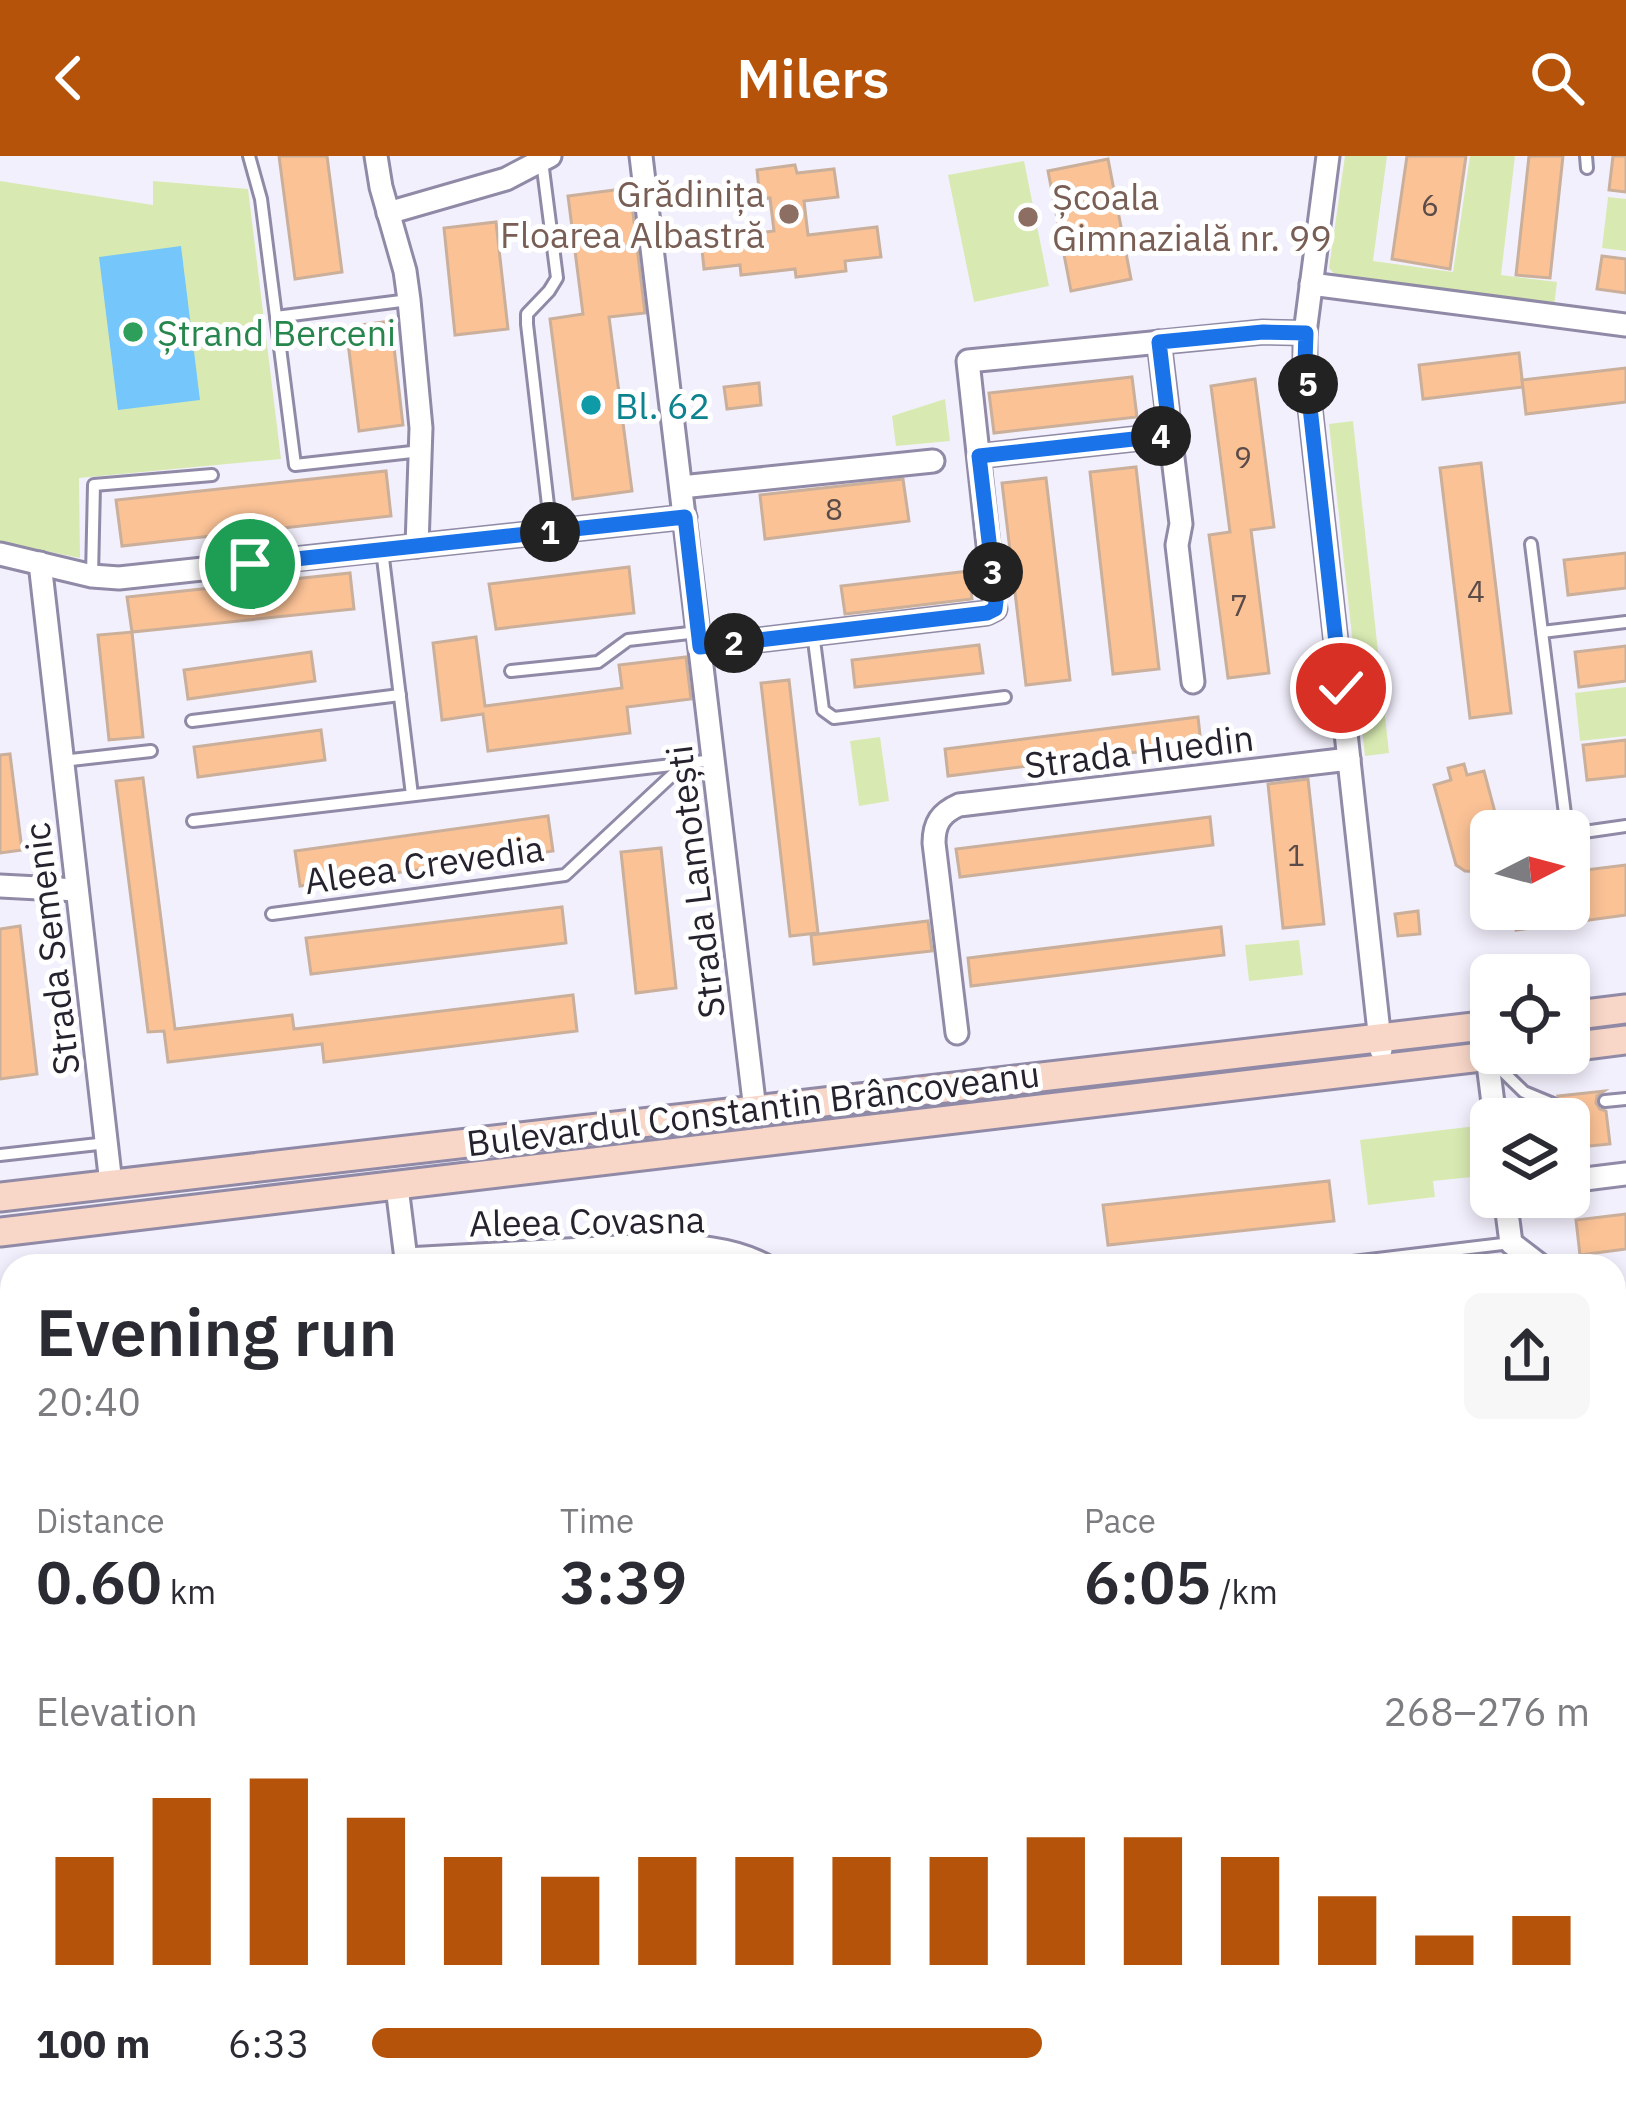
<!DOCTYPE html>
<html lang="en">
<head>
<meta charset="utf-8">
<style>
  :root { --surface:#fff; --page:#f7f7f7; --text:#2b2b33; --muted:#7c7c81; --accent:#b45309 }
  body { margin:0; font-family:"IBM Plex Sans",sans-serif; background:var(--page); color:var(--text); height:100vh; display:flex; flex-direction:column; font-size:45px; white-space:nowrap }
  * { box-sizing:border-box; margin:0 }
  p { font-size:39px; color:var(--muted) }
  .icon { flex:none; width:66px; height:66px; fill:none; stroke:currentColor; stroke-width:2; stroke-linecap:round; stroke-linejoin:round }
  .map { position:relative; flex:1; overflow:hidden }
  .side { position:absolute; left:0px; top:1098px; width:1626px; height:858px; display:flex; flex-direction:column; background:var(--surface); border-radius:36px 36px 0 0; box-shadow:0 6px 18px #0003 }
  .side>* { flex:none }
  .needle { width:78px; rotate:84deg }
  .controls { position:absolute; left:1470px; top:654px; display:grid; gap:24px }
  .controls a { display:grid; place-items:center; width:120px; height:120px; border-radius:18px; background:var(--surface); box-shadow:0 6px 18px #0003; font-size:60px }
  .pin { position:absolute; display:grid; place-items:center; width:102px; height:102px; color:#fff; margin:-51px; border:6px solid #fff; border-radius:50%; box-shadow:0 3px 12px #0007 }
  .km { position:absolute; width:60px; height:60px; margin:-30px; border-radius:50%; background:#222; color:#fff; font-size:33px; line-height:60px; text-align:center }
  .round { display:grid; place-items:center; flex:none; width:126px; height:126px; border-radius:18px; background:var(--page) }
  .head { display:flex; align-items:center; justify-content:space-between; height:204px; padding:0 36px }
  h1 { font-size:66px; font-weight:600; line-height:90px }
  .figures { display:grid; grid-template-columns:repeat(3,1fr); gap:18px; height:204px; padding:12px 36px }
  .figures div { display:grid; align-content:center }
  .figures b { font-size:60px; font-weight:600 }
  .figures small { font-size:33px; font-weight:400 }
  .figures p { font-size:33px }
  .chart { height:336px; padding:24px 36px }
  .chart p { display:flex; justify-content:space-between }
  .chart svg { width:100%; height:216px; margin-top:12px; stroke:var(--accent); stroke-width:6 }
  ul { padding:0 36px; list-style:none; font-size:39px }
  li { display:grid; grid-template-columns:192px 144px 1fr; align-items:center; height:90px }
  li i { height:30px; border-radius:15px; background:var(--accent) }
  header { display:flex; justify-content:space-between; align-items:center; height:156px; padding:0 36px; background:var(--accent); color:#fff; font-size:54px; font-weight:600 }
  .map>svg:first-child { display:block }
  .green { fill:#d8eab2 }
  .water { fill:#75c7fb }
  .building { fill:#fbc296; stroke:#caaf9b; stroke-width:3 }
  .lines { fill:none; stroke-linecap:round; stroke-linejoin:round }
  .service-casing { stroke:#908aa7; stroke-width:16 }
  .minor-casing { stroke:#908aa7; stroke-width:27 }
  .secondary-casing { stroke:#908aa7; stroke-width:33 }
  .service { stroke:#fff; stroke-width:10 }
  .minor { stroke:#fff; stroke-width:21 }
  .secondary { stroke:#f8d7c8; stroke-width:27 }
  .route-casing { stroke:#fff; stroke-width:24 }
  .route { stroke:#1a73e8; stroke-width:15 }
  .education-dot { fill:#8d6e63; stroke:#fff; stroke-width:4.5 }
  .leisure-dot { fill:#2e9e5b; stroke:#fff; stroke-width:4.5 }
  .culture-dot { fill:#0f9aa8; stroke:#fff; stroke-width:4.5 }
  .labels { text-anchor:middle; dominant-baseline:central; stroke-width:10; stroke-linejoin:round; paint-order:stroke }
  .number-label { font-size:30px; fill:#5b4b49 }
  .education-label { font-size:36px; fill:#785e54; stroke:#fff; text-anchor:end }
  .leisure-label { font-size:36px; fill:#27864d; stroke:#fff; text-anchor:start }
  .culture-label { font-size:36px; fill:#0d838f; stroke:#fff; text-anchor:start }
  .street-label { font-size:36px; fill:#26232f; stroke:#fff }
</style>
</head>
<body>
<header><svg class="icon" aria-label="back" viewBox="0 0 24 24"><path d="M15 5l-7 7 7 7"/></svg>Milers<svg class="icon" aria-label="search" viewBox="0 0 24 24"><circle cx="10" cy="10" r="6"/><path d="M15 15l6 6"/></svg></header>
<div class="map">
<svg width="1626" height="1956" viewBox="0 0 1626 1956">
  <rect width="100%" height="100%" fill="#f3f0fd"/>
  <!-- green -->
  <g class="green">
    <path d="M1345,0h42l-14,105 80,11 17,-116h45l-14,119 56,7 -3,25 -216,-29 -9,-10z"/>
    <path d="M1024,5l25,125 -75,16 -26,-127z"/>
    <path d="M0,25l153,24v-24l95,8 33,270 -202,19 1,80 -80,-16z"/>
    <path d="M1608,41l18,2v52l-24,-3z"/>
    <path d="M945,243l5,42 -54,5 -4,-30z"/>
    <path d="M1353,265l36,332 -24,3 -36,-332z"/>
    <path d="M1626,531v49l-46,5 -5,-48z"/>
    <path d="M880,581l9,64 -30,5 -9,-65z"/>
    <path d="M1299,784l4,35 -54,6 -4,-36z"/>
    <path d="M1476,970l6,50 -49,5 2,16 -67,8 -8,-65z"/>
    <path d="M1623,1325l3,51 -12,1v-51z"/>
    <path d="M1626,1396v52l-12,1v-52z"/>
  </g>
  <!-- water -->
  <path class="water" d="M181,90l19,154 -82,10 -19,-153z"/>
  <!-- building -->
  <g class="building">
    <path d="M279,0h48l15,116 -47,7z"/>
    <path d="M1407,0h59l-16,113 -58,-10z"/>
    <path d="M1529,0h34l-13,122 -34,-3z"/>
    <path d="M1613,0h13v36l-17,-2z"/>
    <path d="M1108,3l23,120 -60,12 -23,-120z"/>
    <path d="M795,9l2,8 37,-4 4,28 -34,4 4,34 69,-8 4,30 -36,4 1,10 -50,6 -1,-8 -54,6 -1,-10 -36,4 -3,-29 73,-9 -4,-33 -10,1 -3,-29z"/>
    <path d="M630,32l15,125 -36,4 23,174 -59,8 -23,-180 33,-5 -15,-118z"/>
    <path d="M496,66l12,107 -53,6 -11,-107z"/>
    <path d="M1602,100l24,3v34l-29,-4z"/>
    <path d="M391,165l12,104 -44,6 -13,-104z"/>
    <path d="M1519,197l4,34 -100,12 -4,-34z"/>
    <path d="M1626,212v34l-100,12 -4,-34z"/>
    <path d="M1132,221l5,40 -143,16 -5,-40z"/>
    <path d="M1255,223l19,148 -23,3 18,143 -41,5 -19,-143 21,-3 -19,-146z"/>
    <path d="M759,227l2,22 -34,4 -3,-22z"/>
    <path d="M1481,307l30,250 -41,5 -30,-250z"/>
    <path d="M1136,311l23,202 -46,5 -23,-202z"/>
    <path d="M386,315l5,45 -269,30 -6,-46z"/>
    <path d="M1046,322l24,202 -44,5 -24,-202z"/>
    <path d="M903,323l6,42 -144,18 -5,-44z"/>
    <path d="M1626,397v35l-58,7 -4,-35z"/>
    <path d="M629,411l5,46 -138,16 -7,-45z"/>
    <path d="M969,415l3,28 -127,15 -4,-28z"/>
    <path d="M350,417l4,36 -222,23 -5,-35z"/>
    <path d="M132,476l11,105 -34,3 -11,-105z"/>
    <path d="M476,481l9,69 137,-18 -3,-23 67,-8 5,42 -64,8 3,26 -142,18 -5,-37 -41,6 -9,-77z"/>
    <path d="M979,489l4,28 -128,14 -3,-27z"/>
    <path d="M1626,490v35l-47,6 -4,-35z"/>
    <path d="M311,496l4,29 -127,18 -4,-29z"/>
    <path d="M789,524l29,253 -28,3 -29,-253z"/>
    <path d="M1198,561l3,27 -253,32 -3,-27z"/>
    <path d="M321,574l4,30 -127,17 -4,-30z"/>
    <path d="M1626,584v36l-39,4 -4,-35z"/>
    <path d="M10,598l12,96 -22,3v-98z"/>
    <path d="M1464,608l3,11 17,-4 16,60h-9v38l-7,3 -19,-1 -9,-6 -22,-80 17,-5 -3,-12z"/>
    <path d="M143,622l32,251 117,-14 2,14 279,-34 4,36 -253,31 -2,-18 -154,18 -4,-31 -16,1 -32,-251z"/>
    <path d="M1308,623l16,145 -41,4 -15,-144z"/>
    <path d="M548,660l5,35 -253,35 -5,-35z"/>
    <path d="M1210,661l3,28 -253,32 -4,-28z"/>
    <path d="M661,692l15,140 -40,5 -15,-141z"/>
    <path d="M1626,709v50l-110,15 -3,-21h56v-37z"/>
    <path d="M562,751l4,36 -255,31 -5,-36z"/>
    <path d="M1418,755l2,23 -22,2 -3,-22z"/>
    <path d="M928,765l4,30 -118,13 -3,-29z"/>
    <path d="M20,770l17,148 -37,5v-150z"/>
    <path d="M1221,771l3,28 -253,31 -3,-28z"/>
    <path d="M1604,935l-7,5 -1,7 4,6 6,2 4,33 -41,4v-29h-14l-1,-5 8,-7 -4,-11z"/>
    <path d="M1329,1025l5,40 -226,24 -5,-40z"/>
    <path d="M1626,1058v35l-46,6 -4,-35z"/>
  </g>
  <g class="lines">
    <defs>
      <g id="service">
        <path d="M249,0l12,43 34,266 126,-14"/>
        <path d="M1586,0l1,12"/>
        <path d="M542,5l15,117 -8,13 -22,23v10l24,207"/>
        <path d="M276,161l133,-17"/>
        <path d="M1531,388l11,88"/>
        <path d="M382,394l30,245"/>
        <path d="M92,420l2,-91 118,-10"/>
        <path d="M1626,466l-84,10 24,190 3,7 8,4 49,-7"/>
        <path d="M813,477l10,77 11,8 171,-21"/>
        <path d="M511,515l87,-9 30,-22 70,-8"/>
        <path d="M192,565l208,-26"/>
        <path d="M62,605l89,-10"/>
        <path d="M193,665l521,-61"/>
        <path d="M272,758l293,-39 117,-109"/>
        <path d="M1490,903l34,33 29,12"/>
        <path d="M1605,945l21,-2"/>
        <path d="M0,999l107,-12"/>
        <path d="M1319,1110l192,-23"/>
        <path d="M227,1944l15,12"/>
        <path d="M602,1944l1,12"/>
        <path d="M23,1956l1,-12"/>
      </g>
      <g id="minor">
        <path d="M376,0l5,31 24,84 4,29 12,128 -4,118"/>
        <path d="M641,0l114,954"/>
        <path d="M1328,0l-23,177v29l76,688"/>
        <path d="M388,57l118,-34 44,-23"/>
        <path d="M1311,128l315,41"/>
        <path d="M1159,186l22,182 -4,21 16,137"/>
        <path d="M979,300l191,-21"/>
        <path d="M681,331l252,-26"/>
        <path d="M0,398l92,22 27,2 566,-61"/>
        <path d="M40,407l71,621"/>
        <path d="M700,491l287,-34 8,-4 -27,-248 295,-29 42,1"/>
        <path d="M0,730l77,4"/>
        <path d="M957,877l-23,-190c0,-20 7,-30 25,-38l390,-46"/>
        <path d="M1487,900l8,63"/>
        <path d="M1569,1025l57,-7"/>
        <path d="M397,1031l9,72 -5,7"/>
        <path d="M1505,1041l6,46 30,23"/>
        <path d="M406,1103l249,-14c37,1 77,2 111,21"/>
        <path d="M1614,1171l12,16"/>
        <path d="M0,1343l12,-1"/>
        <path d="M1614,1667l12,-2"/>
        <path d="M0,1689l12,-1"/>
        <path d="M242,1956l10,-12"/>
        <path d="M1095,1956l103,-12"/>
      </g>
      <g id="secondary">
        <path d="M1569,860l57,-7"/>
        <path d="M1569,891l57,-7"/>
        <path d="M0,1041l1491,-172"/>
        <path d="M0,1076l1515,-179"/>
      </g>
    </defs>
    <!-- service casing -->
    <use href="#service" class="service-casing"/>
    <!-- minor casing -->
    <use href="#minor" class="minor-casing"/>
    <!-- secondary casing -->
    <use href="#secondary" class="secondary-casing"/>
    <!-- service -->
    <use href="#service" class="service"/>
    <!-- minor -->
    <use href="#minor" class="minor"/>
    <!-- secondary -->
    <use href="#secondary" class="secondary"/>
  </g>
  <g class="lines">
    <defs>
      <path id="route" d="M250,408l435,-47 15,130 287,-34 8,-4 1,-8 -17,-145 191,-21 -11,-93 104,-10 43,1 -1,29 36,326"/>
    </defs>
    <!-- route casing -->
    <use href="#route" class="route-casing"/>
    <!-- route -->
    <use href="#route" class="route"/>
  </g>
  <!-- markers -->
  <g class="education-dot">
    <circle cx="789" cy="58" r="12"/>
    <circle cx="1028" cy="61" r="12"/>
  </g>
  <circle class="leisure-dot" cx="133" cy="176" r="12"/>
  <circle class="culture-dot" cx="591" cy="249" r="12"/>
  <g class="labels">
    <!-- number labels -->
    <g class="number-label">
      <text x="1430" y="48">6</text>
      <text x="1243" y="300">9</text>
      <text x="834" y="352">8</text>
      <text x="1476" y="434">4</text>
      <text x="1239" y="448">7</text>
      <text x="1296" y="698">1</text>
    </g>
    <!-- education labels -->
    <g class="education-label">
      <text x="765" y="37">Grădinița<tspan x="765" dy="41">Floarea Albastră</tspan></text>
      <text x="1052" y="40" text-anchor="start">Școala<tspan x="1052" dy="41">Gimnazială nr. 99</tspan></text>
    </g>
    <!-- leisure labels -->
    <g class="leisure-label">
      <text x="157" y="176">Ștrand Berceni</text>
    </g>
    <!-- culture labels -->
    <g class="culture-label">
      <text x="615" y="249">Bl. 62</text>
    </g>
    <!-- street labels -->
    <g class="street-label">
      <text transform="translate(1139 595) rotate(-7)">Strada Huedin</text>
      <text transform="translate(424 708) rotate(-8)">Aleea Crevedia</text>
      <text transform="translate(695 726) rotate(-97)">Strada Lamotești</text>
      <text transform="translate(51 793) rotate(-97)">Strada Semenic</text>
      <text transform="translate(753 952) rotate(-7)">Bulevardul Constantin Brâncoveanu</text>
      <text transform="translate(587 1065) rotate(-1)">Aleea Covasna</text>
    </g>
  </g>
</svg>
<div class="controls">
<a><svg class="needle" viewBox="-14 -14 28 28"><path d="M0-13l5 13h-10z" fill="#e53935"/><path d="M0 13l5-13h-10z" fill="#7c7c81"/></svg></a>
<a><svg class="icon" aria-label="locate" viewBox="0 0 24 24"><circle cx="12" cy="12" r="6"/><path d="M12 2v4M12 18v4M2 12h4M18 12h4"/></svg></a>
<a><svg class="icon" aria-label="layers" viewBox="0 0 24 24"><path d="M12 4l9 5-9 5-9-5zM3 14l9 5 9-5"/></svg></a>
</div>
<div class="pin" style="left:250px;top:408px;background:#1e9e55"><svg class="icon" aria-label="arrive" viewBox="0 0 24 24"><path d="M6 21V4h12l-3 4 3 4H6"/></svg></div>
<div class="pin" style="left:1341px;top:532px;background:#d93025"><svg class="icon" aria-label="check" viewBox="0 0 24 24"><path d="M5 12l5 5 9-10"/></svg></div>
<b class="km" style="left:550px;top:376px">1</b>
<b class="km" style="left:734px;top:487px">2</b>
<b class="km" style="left:993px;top:416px">3</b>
<b class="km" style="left:1161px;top:280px">4</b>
<b class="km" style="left:1308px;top:228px">5</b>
<section class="side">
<div class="head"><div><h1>Evening run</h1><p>20:40</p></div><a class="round"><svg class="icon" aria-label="share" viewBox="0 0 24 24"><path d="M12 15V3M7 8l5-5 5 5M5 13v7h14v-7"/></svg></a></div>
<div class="figures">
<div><p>Distance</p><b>0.60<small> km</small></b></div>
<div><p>Time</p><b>3:39</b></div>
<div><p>Pace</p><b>6:05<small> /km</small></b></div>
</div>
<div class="chart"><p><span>Elevation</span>268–276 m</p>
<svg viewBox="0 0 160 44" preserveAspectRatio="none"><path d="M5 44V22M15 44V10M25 44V6M35 44V14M45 44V22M55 44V26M65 44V22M75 44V22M85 44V22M95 44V22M105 44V18M115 44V18M125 44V22M135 44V30M145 44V38M155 44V34"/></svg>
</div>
<ul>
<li><b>100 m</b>6:33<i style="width:55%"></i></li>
</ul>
</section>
</div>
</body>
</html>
